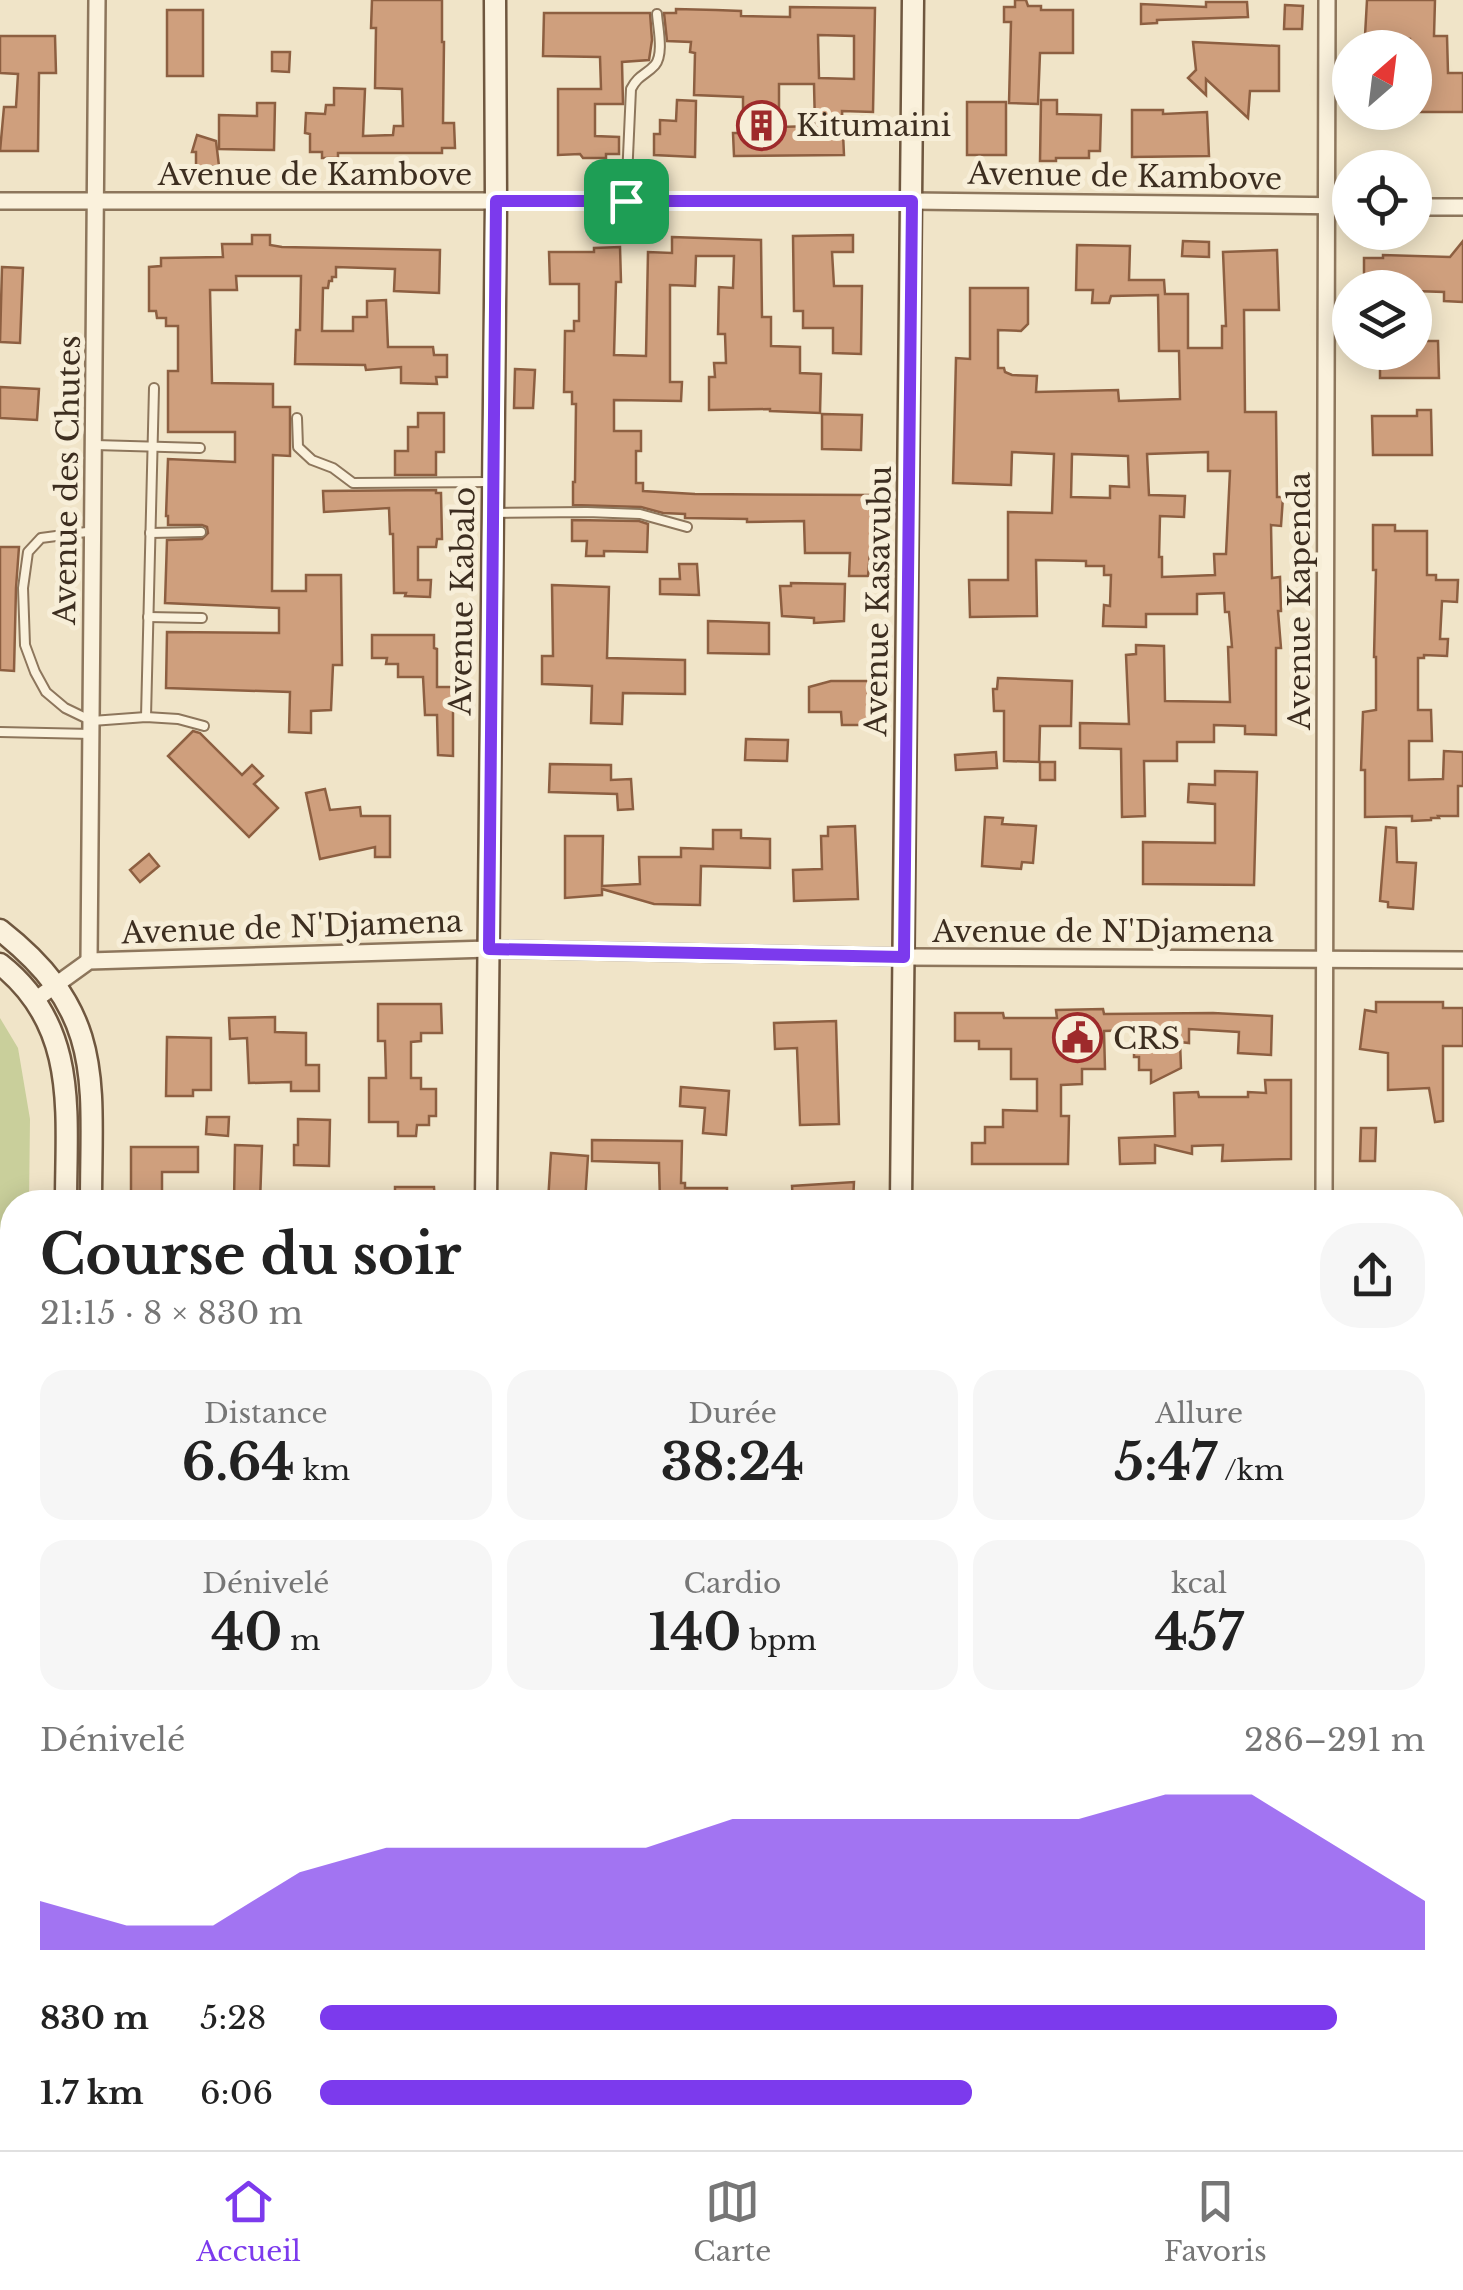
<!DOCTYPE html>
<html lang="fr">
<head>
<meta charset="utf-8">
<style>
  :root { --surface:#fff; --page:#f6f6f6; --text:#222; --muted:#767676; --line:#e0e0e0; --accent:#7c3aed }
  body { margin:0; font-family:"Libre Baskerville",serif; background:var(--page); color:var(--text); height:100vh; display:flex; flex-direction:column; font-size:38px; white-space:nowrap }
  * { box-sizing:border-box; margin:0 }
  p { font-size:32px; color:var(--muted) }
  .icon { flex:none; width:55px; height:55px; fill:none; stroke:currentColor; stroke-width:2; stroke-linecap:round; stroke-linejoin:round }
  .map { position:relative; flex:1; overflow:hidden }
  .details { position:absolute; left:0px; top:1190px; width:1465px; height:960px; display:flex; flex-direction:column; background:var(--surface); border-radius:40px 40px 0 0; box-shadow:0 5px 25px #0003 }
  .details>* { flex:none }
  .needle { width:65px; rotate:28deg }
  .controls { position:absolute; left:1332px; top:30px; display:grid; gap:20px }
  .controls a { display:grid; place-items:center; width:100px; height:100px; border-radius:50%; background:var(--surface); box-shadow:0 5px 25px #0003; font-size:50px }
  .pin { position:absolute; display:grid; place-items:center; width:85px; height:85px; color:#fff; margin:-42px; border-radius:20px; box-shadow:0 5px 15px #0006 }
  .round { display:grid; place-items:center; flex:none; width:105px; height:105px; border-radius:40px; background:var(--page) }
  .overview { display:flex; align-items:center; justify-content:space-between; height:170px; padding:0 40px }
  h1 { font-size:55px; font-weight:700; line-height:75px }
  .metrics { display:grid; grid-template-columns:repeat(3,1fr); gap:15px; height:170px; padding:10px 40px }
  .metrics div { display:grid; align-content:center; border-radius:25px; background:var(--page); text-align:center }
  .metrics b { font-size:50px; font-weight:700 }
  .metrics small { font-size:28px; font-weight:400 }
  .metrics p { font-size:28px }
  .chart { height:280px; padding:20px 40px }
  .chart p { display:flex; justify-content:space-between }
  .chart svg { width:100%; height:180px; margin-top:10px; fill:var(--accent); opacity:.7 }
  ul { padding:0 40px; list-style:none; font-size:32px }
  li { display:grid; grid-template-columns:160px 120px 1fr; align-items:center; height:75px }
  li i { height:25px; border-radius:12px; background:var(--accent) }
  .tab-bar { display:flex; justify-content:space-around; align-items:center; height:140px; border-top:2px solid var(--line); background:var(--surface); font-size:28px; color:var(--muted) }
  .tab-bar a { display:grid; justify-items:center; gap:5px }
  .tab-bar .selected { color:var(--accent) }
  .map>svg:first-child { display:block }
  .green { fill:#c9cf9b }
  .building { fill:#cf9f7d; stroke:#8d5f41; stroke-width:2.5; fill-rule:evenodd }
  .lines { fill:none; stroke-linecap:round; stroke-linejoin:round }
  .lane-casing { stroke:#8d765c; stroke-width:12 }
  .street-casing { stroke:#8d765c; stroke-width:20 }
  .secondary-casing { stroke:#6f573f; stroke-width:25 }
  .lane { stroke:#faf1dc; stroke-width:8 }
  .street { stroke:#faf1dc; stroke-width:15 }
  .secondary { stroke:#faf1dc; stroke-width:20 }
  .route-casing { stroke:#fff; stroke-width:20 }
  .route { stroke:#7c3aed; stroke-width:12 }
  .labels { text-anchor:middle; dominant-baseline:central; stroke-width:10; stroke-linejoin:round; paint-order:stroke }
  .poi-label { font-size:30px; fill:#3d2e20; stroke:#f7eed8; text-anchor:start }
  .street-label { font-size:30px; fill:#3d2e20; stroke:#f7eed8 }
</style>
</head>
<body>
<div class="map">
<svg width="1463" height="2150" viewBox="0 0 1463 2150">
  <rect width="100%" height="100%" fill="#f0e4c8"/>
  <!-- green -->
  <g class="green">
    <path d="M0,1018l18,30 12,71 -1,83h-17v433l-12,2z"/>
    <path d="M0,1786l12,4v348h9l-1,12h-20z"/>
  </g>
  <!-- building -->
  <g class="building">
    <path d="M372,0h70v42h2l-1,81h11l1,25h-13v5h-104v5h-16v-6h-12v-18l-5,-1 1,-20 19,1 1,-9h8v-17l31,1 -2,47 30,-1 1,-9h9l-1,-37 -27,-1 1,-60h-5z"/>
    <path d="M1015,0h11l2,6h13v4h32v43h-33l-2,51 -29,-1 2,-81h-7v-15h11z"/>
    <path d="M1367,0h68l-1,36h13l1,37h15v39h-48v-64h-5v-9l-45,-3z"/>
    <path d="M1206,2h41l1,15 -91,3v3l-16,1v-20l65,3z"/>
    <path d="M1285,5l18,1 -1,23h-18z"/>
    <path d="M790,7l85,1 -2,104 -31,-1 2,44 -110,1 -1,-23h10v-36l-49,-2 1,-42 -5,-1 1,-10 -24,-1 -3,-28h12v-4l40,1 25,1v5l49,1zM818,35l36,1v43l-35,-1zM779,84h35l1,42 -36,1z"/>
    <rect x="167" y="10" width="36" height="66"/>
    <path d="M544,13h106l2,27 -3,20 -27,2 1,42h-28v32l24,1v17h-13v4h-23l-3,-4 -22,1v-66h43l-1,-32 -57,-1z"/>
    <path d="M0,36h55l1,37h-17l-1,78h-38l4,-44h12l2,-33 -18,-1z"/>
    <path d="M1193,42l86,4v45h-29l-2,27 -42,-39v16l-18,-17 8,-8z"/>
    <path d="M272,52h18l-1,20 -17,-1z"/>
    <path d="M677,100l19,1 -1,56 -41,-2v-21h6v-14l16,1z"/>
    <path d="M1041,100h16v14l44,1 -1,36h-11v7h-33v3h-16z"/>
    <rect x="967" y="102" width="39" height="53"/>
    <path d="M257,103h18l-1,47 -55,-1v-34l38,1z"/>
    <path d="M1132,110h31v4l44,-2 2,44 -77,1z"/>
    <path d="M197,135l19,6 3,25 -23,1v-15h-4z"/>
    <path d="M252,235h18v10l12,2 158,3 -1,43 -45,-2 1,-22 -59,-2v10h-4v4h-3l-1,7h-5l-1,43h31v-14h14v-16l19,-1 2,47h45l1,8h13v22h-11l1,7 -36,-1v-16l-35,3 -1,-5 -70,-1 1,-34h4l1,-54h-65l1,14h-27l2,93 61,1v23h17v49l-17,-1 -1,136h34v-16h35l1,90h-9l-2,45 -20,1v22l-22,-1 1,-40 -124,-4 1,-56 112,1v-25l-114,-5 2,-63 35,-1 6,-6 -1,-6 -5,-2h-34v-9h-2l2,-57 67,3v-30h-67v-61h10v-45h-12v-8h-9l-1,-7h-7v-44l12,-1v-8l62,-1 -1,-13h30z"/>
    <path d="M853,235v17h-21l2,34h28l-1,68 -28,-1v-25h-30v-17h-9l-1,-75z"/>
    <path d="M672,237l89,3 1,77h9v29l29,1v26l21,1 -1,39 -50,-2v-2l-61,1v-33h6l-1,-14h12l-1,-29h-7l1,-47 14,1 1,-32h-38l-1,30 -25,-1v97h12l-1,19 -67,-1v31h27v20h-5v32h7v8l52,3 177,1 1,57h-3l-2,24h-19l1,-23h-45l-1,-32 -57,1v-3l-62,-1v-4l-22,-1 -22,-6 -68,-2v-23h2l1,-78h-4v-12h-8l1,-61h9v-10h5v-37h-29l-1,-32h45v-4l26,-1 1,35h-5l-2,73 32,1 2,-104 24,1z"/>
    <path d="M1183,241l26,1v15l-27,-1z"/>
    <path d="M1463,241v61l-19,-1v-9l-29,-1v-3l-51,-2v-28h19v-3l67,2z"/>
    <path d="M1077,245l53,1 -1,34h35l1,14h23v54h34v-22h4l-3,-74 54,-2 2,60h-35l1,102h31l1,85h6l-2,29 -10,-1 1,53 8,-1 1,34h-3l3,37h-5v87l-31,-1v-8l-31,-1v17h-37v19h-33l1,55 -23,1 -1,-68 -41,-1v-25l49,1 -3,-69 10,-1v-9l28,1 1,55 65,1 -2,-55h4l-3,-35h-4l-1,-19 -27,1v20h-51v13l-43,-1 1,-21 6,1 1,-31h-7v-9h-18v-5l-50,-1 1,56 -67,1 -1,-37h39v-68l44,1 2,-59 -42,-2 -1,33 -58,-2 3,-125 14,1v-71h58v36l-7,7 -23,-1v38h6l1,4 7,3 25,1 -1,16 82,-2 1,11 61,-2 -1,-48h-20l-1,-56 -47,1 -2,7h-17l1,-13h-17zM1208,452v19h22l-4,83h-12l1,21 -53,2v-20h-3l1,-41 24,1 1,-21 -36,-1 -2,-41zM1072,454l56,2 1,31 -19,-1v12l-39,-1z"/>
    <path d="M2,267l21,1 -3,75 -20,-1z"/>
    <path d="M1415,341h23l1,37h-59v-26h35z"/>
    <path d="M515,369l20,1 -2,38h-19z"/>
    <path d="M0,387l39,2 -2,31 -37,-2z"/>
    <path d="M1417,410h14l1,45h-59l-1,-39h45z"/>
    <path d="M418,413h26v39h-8v23h-41v-24h13v-24h10z"/>
    <path d="M822,414l40,1 -1,35 -39,-1z"/>
    <path d="M436,490v3h5l1,46h-5l-1,8h-18v33h13l-1,17 -25,-1 1,-3h-12l-1,-59h-3l-1,-26 -65,4 -1,-21z"/>
    <path d="M572,520l67,1 9,3 -1,28 -43,-1v5h-18l1,-15h-15z"/>
    <path d="M1373,525h22v6h32v44h9v5h22l-1,22 -15,-1 -2,38h8l-1,17 -23,-1v3h-6v52h13l1,31h-23v39l34,-1 1,-28 19,1v34h-5v30h-20l1,2h-8v2l-19,1v-5l-47,1v-47h-4l2,-58 13,-2v-53h-2l2,-87h-3z"/>
    <path d="M0,547h19l-3,41 -2,83 -14,-1z"/>
    <path d="M679,564h18l2,31 -39,-1v-15h20z"/>
    <path d="M791,583l54,1 -1,37 -30,2v-5l-32,-2 -2,-30h11z"/>
    <path d="M552,585l57,2 -2,71 78,2v34l-62,-1 -1,31 -31,-1 1,-37 -50,-2v-28h11z"/>
    <path d="M708,621l61,2v31l-61,-1z"/>
    <path d="M372,635h62v13l3,1v38h16v69l-15,-1 -1,-40h-12l-2,-38h-25v-13h-12l1,-6h-15z"/>
    <path d="M998,678l74,3 -1,45h-31l-1,36 -35,-1v-50h-10l-1,-22h4z"/>
    <path d="M831,681h37v44h-26l-1,-13h-32v-25z"/>
    <path d="M193,731l7,2 42,42 10,-10 11,11 -9,8 24,24 -29,29 -81,-81z"/>
    <path d="M746,739l42,1 -1,21 -42,-1z"/>
    <path d="M996,752l1,16 -41,2 -1,-15z"/>
    <rect x="1040" y="762" width="15" height="18"/>
    <path d="M550,764l61,1v15l20,-1 2,30 -15,1 -1,-16 -68,-2z"/>
    <path d="M1215,771l42,1 -3,113 -111,-1v-42l72,1v-39l-27,-2 1,-18 26,1z"/>
    <path d="M325,789l5,21 30,-3 1,9h29v41h-15v-10l-55,12 -14,-66z"/>
    <path d="M985,817l18,1 -1,6 34,2 -3,37 -11,-1 -1,7 -39,-3z"/>
    <path d="M855,826l3,73 -64,2 -1,-31 29,-1 -1,-33h7v-9z"/>
    <path d="M1386,827l10,1 1,34 19,1 -3,46 -25,-2v-5l-8,-1z"/>
    <path d="M713,830h28v8l29,1v29l-69,-2 -1,39 -46,-1 -52,-15v6l-37,3v-62h38l-1,50 38,-2 -1,-27h42v-9l32,1z"/>
    <path d="M149,854l10,12 -19,16 -10,-12z"/>
    <path d="M1376,1002h67v6h20v38h-20v75l-8,1 -6,-34 -41,2v-37l-28,-4 5,-39 11,2z"/>
    <path d="M378,1004h63l1,29h-21v8l-10,1v36h10v11h15v27h-7v9h-12l-1,11h-18v-14h-29v-44h17l-1,-37h-7z"/>
    <path d="M1103,1009l1,5 109,-1 59,3 -1,39 -33,-2 1,-21 -50,-3v14l-9,-1 1,26 -30,15v-13h-12v-13h-5v-27l-30,1 1,38h-23v15l-21,1v31h8l-1,48h-96v-21h13v-16h18v-17l34,1v-32h-26v-30h-32v-8h-24v-28h48l1,5h53l-1,-8z"/>
    <path d="M275,1017v15l31,1v32h13v26h-28v-9l-42,1 -2,-45 -17,1 -1,-21z"/>
    <path d="M836,1021l3,103 -39,1 -3,-77 -22,1 -1,-26z"/>
    <path d="M167,1037l44,1v52h-18v6h-27z"/>
    <path d="M1265,1080h26v79l-69,2 1,-16 -31,1v8l-37,-9v18l-35,1 -1,-26 56,-2 -1,-43 24,-1 1,5h49v-5l18,1z"/>
    <path d="M681,1087l48,4 -3,44 -23,-2 2,-25 -25,-2z"/>
    <path d="M207,1117h22l-1,19 -22,-2z"/>
    <path d="M298,1119l32,1 -1,46 -35,-1v-20h4z"/>
    <path d="M1361,1128h15l-1,33h-15z"/>
    <path d="M592,1140l90,1 -1,42h4v5h42v14h-67l-1,-39 -67,-2z"/>
    <path d="M235,1145l27,1 -2,56h-26z"/>
    <path d="M131,1147h67v25h-36v30h-31z"/>
    <path d="M551,1153l37,3 -3,46h-37z"/>
    <path d="M854,1182l-1,20h-60l-1,-16z"/>
    <path d="M395,1187h39l1,15h-40z"/>
  </g>
  <g class="lines">
    <defs>
      <g id="lane">
        <path d="M626,201l5,-112c7,-14 15,-14 24,-24 9,-11 3,-37 2,-51"/>
        <path d="M297,418l1,29 14,13 21,8 20,15 136,-1"/>
        <path d="M95,445l105,3"/>
        <path d="M493,513l94,-1 53,2 47,13"/>
        <path d="M94,531l-53,7 -13,14 -5,36 2,57 10,27 11,20 19,16 27,13 54,-4 32,2 26,7"/>
        <path d="M150,533l51,-1"/>
        <path d="M148,617l54,1"/>
        <path d="M146,717l8,-329"/>
        <path d="M0,732l92,2"/>
        <path d="M1452,1760h11"/>
        <path d="M1452,1902h11"/>
      </g>
      <g id="street">
        <path d="M0,201h912l438,5"/>
        <path d="M1415,207h48"/>
        <path d="M89,961l8,-961"/>
        <path d="M35,1000l54,-39 400,-12 415,8 559,3"/>
        <path d="M1324,1202l3,-1202"/>
        <path d="M1452,1725h11"/>
        <path d="M486,2150v-12"/>
        <path d="M1319,2150v-12"/>
      </g>
      <g id="secondary">
        <path d="M0,930c106,83 91,151 91,272"/>
        <path d="M0,964c79,62 66,149 66,238"/>
        <path d="M486,1202l10,-1001 -1,-201"/>
        <path d="M901,1202l12,-1202"/>
        <path d="M60,2150l1,-12"/>
        <path d="M87,2150v-12"/>
        <path d="M899,2150v-12"/>
      </g>
    </defs>
    <!-- lane casing -->
    <use href="#lane" class="lane-casing"/>
    <!-- street casing -->
    <use href="#street" class="street-casing"/>
    <!-- secondary casing -->
    <use href="#secondary" class="secondary-casing"/>
    <!-- lane -->
    <use href="#lane" class="lane"/>
    <!-- street -->
    <use href="#street" class="street"/>
    <!-- secondary -->
    <use href="#secondary" class="secondary"/>
  </g>
  <g class="lines">
    <defs>
      <path id="route" d="M496,201h416l-8,756 -415,-8z"/>
    </defs>
    <!-- route casing -->
    <use href="#route" class="route-casing"/>
    <!-- route -->
    <use href="#route" class="route"/>
  </g>
  <!-- icons -->
  <defs>
    <symbol id="building-ring" viewBox="-11 -11 22 22"><circle r="9.5" fill="#f7eed8" stroke="#9e2a2b" stroke-width="1.5"/><path d="M-4-6H4V6H1V3H-1V6H-4ZM-2.5-4.3h1.7v1.8h-1.7ZM.8-4.3h1.7v1.8H.8ZM-2.5-1h1.7V.8h-1.7ZM.8-1h1.7V.8H.8Z" fill="#9e2a2b"/></symbol>
    <symbol id="civic-ring" viewBox="-11 -11 22 22"><circle r="9.5" fill="#f7eed8" stroke="#9e2a2b" stroke-width="1.5"/><path d="M-.6-6.5H3V-4.5H.6V-3L4-1V1h2V6H-6V1h2V-1L-.6-3ZM-1.2 2.5V6h2.4V2.5Z" fill="#9e2a2b"/></symbol>
  </defs>
  <g fill-rule="evenodd">
    <use href="#building-ring" x="734" y="98" width="55" height="55"/>
    <use href="#civic-ring" x="1050" y="1010" width="55" height="55"/>
  </g>
  <g class="labels">
    <!-- poi labels -->
    <g class="poi-label">
      <text x="796" y="125">Kitumaini</text>
      <text x="1113" y="1038">CRS</text>
    </g>
    <!-- street labels -->
    <g class="street-label">
      <text x="315" y="174">Avenue de Kambove</text>
      <text transform="translate(1125 176) rotate(1)">Avenue de Kambove</text>
      <text transform="translate(67 480) rotate(-89)">Avenue des Chutes</text>
      <text transform="translate(462 601) rotate(-89)">Avenue Kabalo</text>
      <text transform="translate(878 601) rotate(-89)">Avenue Kasavubu</text>
      <text transform="translate(1299 601) rotate(-90)">Avenue Kapenda</text>
      <text transform="translate(292 927) rotate(-2)">Avenue de N'Djamena</text>
      <text x="1103" y="931">Avenue de N'Djamena</text>
    </g>
  </g>
</svg>
<div class="controls">
<a><svg class="needle" viewBox="-14 -14 28 28"><path d="M0-13l5 13h-10z" fill="#e53935"/><path d="M0 13l5-13h-10z" fill="#767676"/></svg></a>
<a><svg class="icon" aria-label="locate" viewBox="0 0 24 24"><circle cx="12" cy="12" r="6"/><path d="M12 2v4M12 18v4M2 12h4M18 12h4"/></svg></a>
<a><svg class="icon" aria-label="layers" viewBox="0 0 24 24"><path d="M12 4l9 5-9 5-9-5zM3 14l9 5 9-5"/></svg></a>
</div>
<div class="pin" style="left:626px;top:201px;background:#1e9e55"><svg class="icon" aria-label="arrive" viewBox="0 0 24 24"><path d="M6 21V4h12l-3 4 3 4H6"/></svg></div>
<section class="details">
<div class="overview"><div><h1>Course du soir</h1><p>21:15 · 8 × 830 m</p></div><a class="round"><svg class="icon" aria-label="share" viewBox="0 0 24 24"><path d="M12 15V3M7 8l5-5 5 5M5 13v7h14v-7"/></svg></a></div>
<div class="metrics">
<div><p>Distance</p><b>6.64<small> km</small></b></div>
<div><p>Durée</p><b>38:24</b></div>
<div><p>Allure</p><b>5:47<small> /km</small></b></div>
</div>
<div class="metrics">
<div><p>Dénivelé</p><b>40<small> m</small></b></div>
<div><p>Cardio</p><b>140<small> bpm</small></b></div>
<div><p>kcal</p><b>457</b></div>
</div>
<div class="chart"><p><span>Dénivelé</span>286–291 m</p>
<svg viewBox="0 0 160 44" preserveAspectRatio="none"><path d="M0 44V32L10 38L20 38L30 25L40 19L50 19L60 19L70 19L80 12L90 12L100 12L110 12L120 12L130 6L140 6L150 19L160 32V44z"/></svg>
</div>
<ul>
<li><b>830 m</b>5:28<i style="width:92%"></i></li>
<li><b>1.7 km</b>6:06<i style="width:59%"></i></li>
</ul>
</section>
</div>
<nav class="tab-bar">
<a class="selected"><svg class="icon" aria-label="home" viewBox="0 0 24 24"><path d="M3 11l9-7 9 7M6 9v11h12V9"/></svg>Accueil</a>
<a><svg class="icon" aria-label="map" viewBox="0 0 24 24"><path d="M3 6l6-2 6 2 6-2v14l-6 2-6-2-6 2zM9 4v14M15 6v14"/></svg>Carte</a>
<a><svg class="icon" aria-label="saved" viewBox="0 0 24 24"><path d="M7 4h10v16l-5-4-5 4z"/></svg>Favoris</a>
</nav>
</body>
</html>
